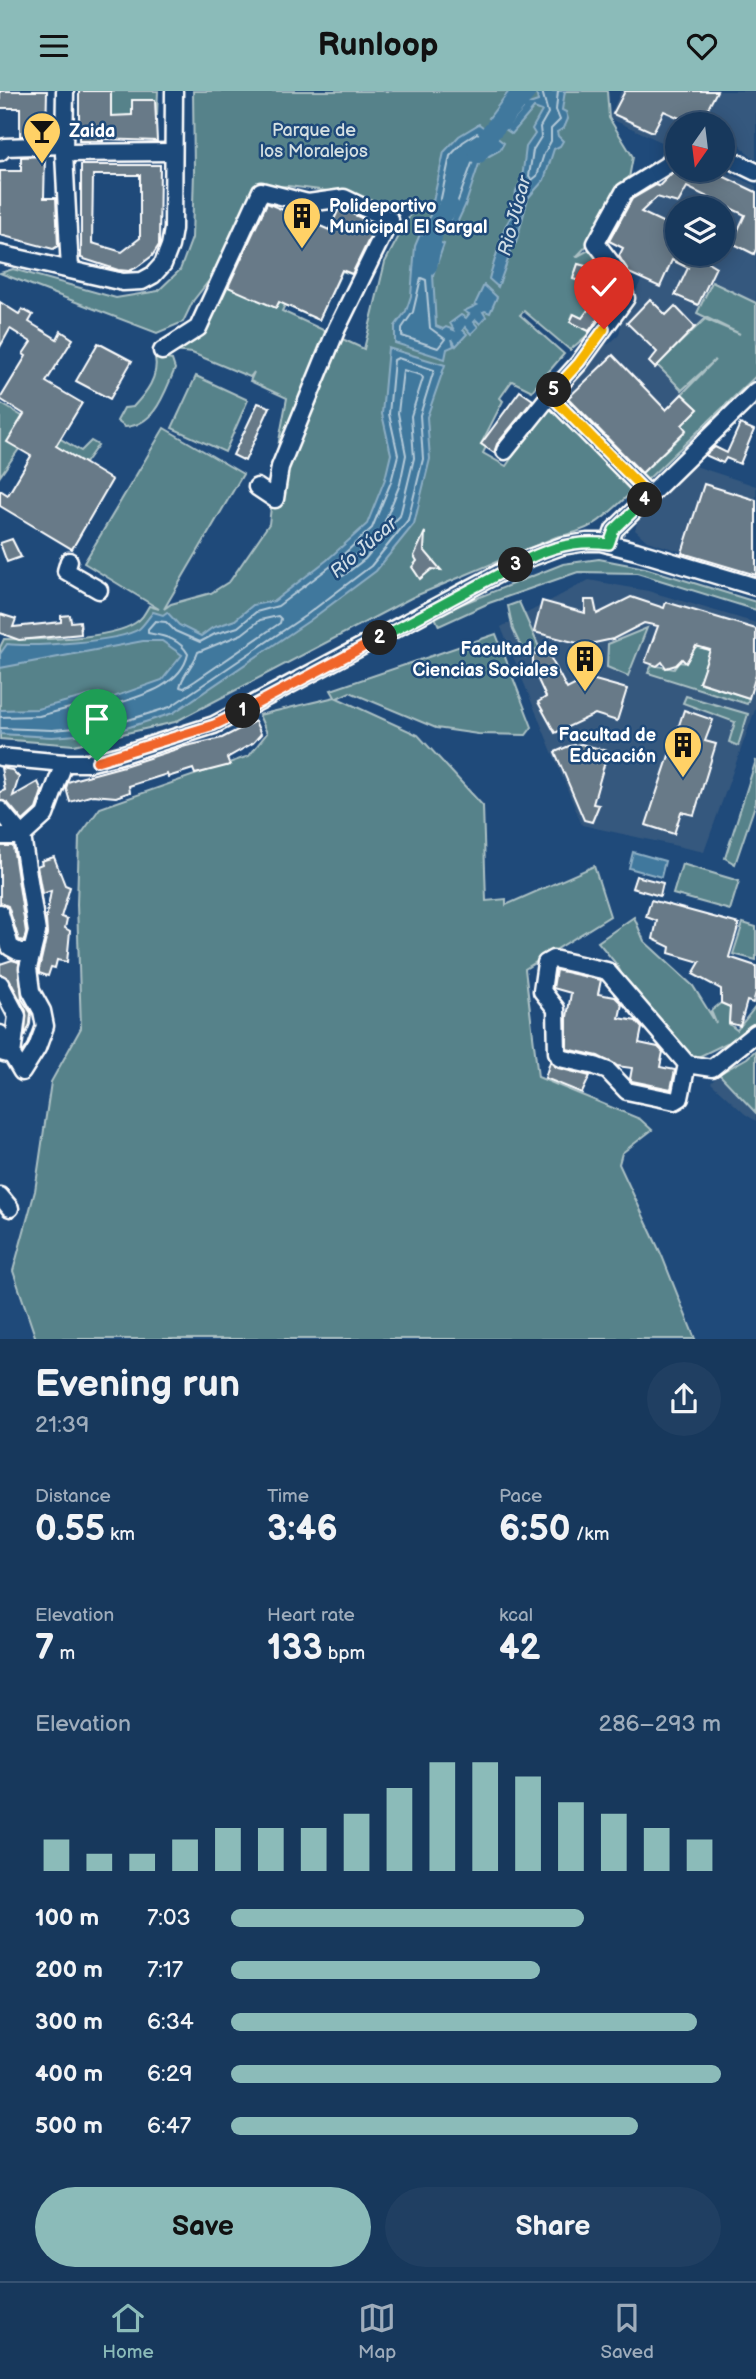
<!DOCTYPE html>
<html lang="en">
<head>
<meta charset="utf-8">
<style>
  :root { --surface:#17385c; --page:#203f62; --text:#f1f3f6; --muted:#9eacbb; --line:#365272; --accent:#8bbbb9 }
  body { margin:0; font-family:"Balsamiq Sans",sans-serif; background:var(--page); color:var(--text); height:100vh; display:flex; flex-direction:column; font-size:26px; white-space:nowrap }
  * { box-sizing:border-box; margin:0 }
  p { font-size:23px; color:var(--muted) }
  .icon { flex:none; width:38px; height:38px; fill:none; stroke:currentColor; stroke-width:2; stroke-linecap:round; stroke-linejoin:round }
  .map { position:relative; height:1248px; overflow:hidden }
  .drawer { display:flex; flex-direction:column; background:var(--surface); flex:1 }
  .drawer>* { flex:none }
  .needle { width:46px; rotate:194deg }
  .fabs { position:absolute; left:665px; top:21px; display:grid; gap:14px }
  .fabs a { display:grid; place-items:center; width:70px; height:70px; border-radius:50%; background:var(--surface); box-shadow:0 4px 18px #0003,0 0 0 2px var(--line); font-size:35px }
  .pin { position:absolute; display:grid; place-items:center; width:60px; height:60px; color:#fff; margin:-72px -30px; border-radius:50% 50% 50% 0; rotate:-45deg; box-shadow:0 0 7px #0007 }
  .pin .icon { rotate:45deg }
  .km { position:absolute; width:35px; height:35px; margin:-18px; border-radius:50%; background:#222; color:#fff; font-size:19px; line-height:35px; text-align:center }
  .round { display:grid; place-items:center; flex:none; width:74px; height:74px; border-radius:37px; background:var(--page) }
  .summary { display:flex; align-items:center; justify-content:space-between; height:119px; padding:0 35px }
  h1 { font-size:38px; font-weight:700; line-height:52px }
  .stats { display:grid; grid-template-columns:repeat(3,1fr); gap:10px; height:119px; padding:7px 35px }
  .stats div { display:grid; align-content:center }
  .stats b { font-size:35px; font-weight:700 }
  .stats small { font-size:19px; font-weight:400 }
  .stats p { font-size:19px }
  .chart { height:196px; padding:14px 35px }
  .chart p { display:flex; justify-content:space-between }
  .chart svg { width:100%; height:126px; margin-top:7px; stroke:var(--accent); stroke-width:6 }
  .primary-button { display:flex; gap:14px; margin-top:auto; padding:14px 35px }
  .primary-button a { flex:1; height:80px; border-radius:42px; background:var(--accent); color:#111; font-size:28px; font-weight:700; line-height:80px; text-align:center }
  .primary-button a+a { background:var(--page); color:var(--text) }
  ul { padding:0 35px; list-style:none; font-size:23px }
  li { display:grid; grid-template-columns:112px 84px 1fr; align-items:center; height:52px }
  li i { height:18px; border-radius:9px; background:var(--accent) }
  header { display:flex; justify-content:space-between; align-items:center; height:91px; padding:0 35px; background:var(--accent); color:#111; font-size:32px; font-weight:700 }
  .dock { display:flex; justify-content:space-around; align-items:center; height:98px; border-top:2px solid var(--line); background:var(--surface); font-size:19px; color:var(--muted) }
  .dock a { display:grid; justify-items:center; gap:4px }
  .dock .current { color:var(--accent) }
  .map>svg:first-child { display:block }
  .built { fill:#35587e; fill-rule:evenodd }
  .green { fill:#57828a; stroke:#abc0c4; stroke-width:2 }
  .water { fill:#41789d; stroke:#8daec4; stroke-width:2 }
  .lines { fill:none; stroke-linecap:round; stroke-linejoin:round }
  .shore { stroke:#b3c9d8; stroke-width:2 }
  .river { stroke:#41789d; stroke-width:19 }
  .building { fill:#677a88; stroke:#fff; stroke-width:2; fill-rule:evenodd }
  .minor-casing { stroke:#fff; stroke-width:21 }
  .minor { stroke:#1f4a7a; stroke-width:16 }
  .split-1-casing { stroke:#fff; stroke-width:14 }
  .split-2-casing { stroke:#fff; stroke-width:14 }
  .split-3-casing { stroke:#fff; stroke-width:14 }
  .split-4-casing { stroke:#fff; stroke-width:14 }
  .split-5-casing { stroke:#fff; stroke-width:14 }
  .split-6-casing { stroke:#fff; stroke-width:14 }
  .split-1 { stroke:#f0652b; stroke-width:9 }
  .split-2 { stroke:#f0652b; stroke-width:9 }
  .split-3 { stroke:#22a559; stroke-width:9 }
  .split-4 { stroke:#22a559; stroke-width:9 }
  .split-5 { stroke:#f5b400; stroke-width:9 }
  .split-6 { stroke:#f5b400; stroke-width:9 }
  .labels { text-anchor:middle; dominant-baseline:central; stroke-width:5; stroke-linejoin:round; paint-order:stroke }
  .park-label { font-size:18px; fill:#d5e0e2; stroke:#1f4a7a }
  .poi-label { font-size:18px; font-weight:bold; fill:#fff; stroke:#1f4a7a; text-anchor:start }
  .water-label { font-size:19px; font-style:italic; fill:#d0dde6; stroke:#1f4a7a }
</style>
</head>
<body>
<header><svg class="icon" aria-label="menu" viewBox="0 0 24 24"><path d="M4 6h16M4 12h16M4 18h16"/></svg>Runloop<svg class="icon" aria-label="heart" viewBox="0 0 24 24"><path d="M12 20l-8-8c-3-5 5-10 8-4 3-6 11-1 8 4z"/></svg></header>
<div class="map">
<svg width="756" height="1249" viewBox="0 0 756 1249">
  <rect width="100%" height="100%" fill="#1f4a7a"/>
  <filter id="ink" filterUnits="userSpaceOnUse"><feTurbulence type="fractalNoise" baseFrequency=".0143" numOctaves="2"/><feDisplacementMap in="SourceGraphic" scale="14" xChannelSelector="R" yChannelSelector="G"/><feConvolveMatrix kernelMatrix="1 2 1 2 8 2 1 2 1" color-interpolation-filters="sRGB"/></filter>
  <g filter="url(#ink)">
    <!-- built -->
    <g class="built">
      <path d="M621,0h135v68l-7,-4 -15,-17 -11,-1v-13h-46v25l-68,-31z"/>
      <path d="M677,66v13h45l34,16v190l-110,105 -22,-20 7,-7 -4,-4 -8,7 -15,-16 7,-7 -4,-4 -7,6 -15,-15 7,-7 -4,-4 -7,6 -23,-21 42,-49 9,-2 10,-9 3,-16 20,-40 -28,-13 9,-19 -17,-8 17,-32 12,-16 18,-7 6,1zM677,117h46v46h-46z"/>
      <path d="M692,374l64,21v89l-109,-34 -12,-11 3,-10z"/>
      <path d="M589,489l59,11 108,32v84l-52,145 -122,-27 -81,-198z"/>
      <path d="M756,959v71l-11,-7 -34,-31 8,-9 28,-16z"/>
    </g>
    <!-- green -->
    <g class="green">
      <path d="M111,0h47l-1,25 -2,-16h-22l-1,15 -21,3z"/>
      <path d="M193,0h414l2,27 24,39 -4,21 -29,54 -24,25 20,-11 6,9 -6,14 -18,-5 -5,14 44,16 -6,12 -15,-7 -5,19 7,4 -4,3 -21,-11 -3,8 21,10 -21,18 -46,-39 -4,4 44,39 -32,37 -20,-10 -12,17 3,3 -22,43 5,3 -3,6 23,13 43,-62 83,88c-28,25 -36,38 -76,45l-143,60 -238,125 -101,23 -74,-6v-92l4,-8c31,1 106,1 131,-16 7,-4 10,-10 14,-17l10,3 -75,-46 80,-135 79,46 -79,135 7,-5 40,-11 19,-12 39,-57 10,-83 8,-43 -37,-17 4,-9 -4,5 -58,-24 -18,-2 13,-9 74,-142 68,30 11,-24 38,16 -24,53 -12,-4 -23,49 -34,-15 -3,6 82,38 21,-87 28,-52 -85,-19 -40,-5 -33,2 -37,81 -25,32 -10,21 -26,11 -157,-60 13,-4 103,29 42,-7 22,-21 12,-32 2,-67z"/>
      <path d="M712,191l44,21v73l-110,105 -6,-6 46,-44 -4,-6 16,-16 -16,-15 33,-34 -33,30 -25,-25 48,-46 35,15 -43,-21z"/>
      <path d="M155,266l17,3 3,9c-11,24 -19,56 -50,58l-8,-6 7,-13 9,-1c13,-14 26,-30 22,-50z"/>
      <path d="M196,285l52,24 -23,52 -53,-24z"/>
      <path d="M0,312l81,48 10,-10 7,4 -13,18 -67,-39 1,25 -19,27z"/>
      <path d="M599,468l46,9 111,34v8l-119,-37 -59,-1 -89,31 -50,23 -5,-11 129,-51z"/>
      <path d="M519,511l20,45 -13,10 -13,-27 -5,-24z"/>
      <path d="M647,537l-19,48 -21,-9 1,-23z"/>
      <path d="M496,543l36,93 -6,8 -48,-1 -42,-6 -86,-36 -13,6 81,37 65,71 3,95 20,-2v6l88,-39 16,50 -85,53 13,108 102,42 12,11 -30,23 -3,11 43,92 33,83h-659l-23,-68 22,-80 16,-109 30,-54 -4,-124 2,-67 21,-29 149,-52 18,-23 -8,-18 76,-18 -4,-7z"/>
      <path d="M694,555l16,4 -11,32 50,16 -2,6 -99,-31 4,-8 22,4 5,-7 7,1z"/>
      <path d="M686,605l62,18 -10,32 -9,-4 6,-20 -52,-19z"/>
      <path d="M756,669v42l-21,62 -10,-6z"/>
      <path d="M682,773l57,17 -9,29 -57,-16z"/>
      <path d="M634,826l10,24 49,45 23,37 -5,-12 10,-8 9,4 -1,17 8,6 19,-24v21l-11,4 -5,9 -12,6 -1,-3 -35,17 -70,-85 -5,-10 -19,-23z"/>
      <path d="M743,832l13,4v33l-23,-6z"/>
      <path d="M756,959v63l-37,-39 28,-16z"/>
    </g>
    <!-- water -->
    <g class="water">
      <path d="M509,0h16v8l4,5 9,-3 -1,-5 -6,-5h34l-3,19 4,2 2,7 -4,9 -7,4 1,4 5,5 -3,5 -6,3 -10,31 -16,18 -12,45 -6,5v6l-12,33 -9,-8 1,-4 15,-48 7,-12 4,-24 6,-12 4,-32 9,-13 -3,-5 10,-18 -8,-3 -22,26 -23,-16z"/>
      <path d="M479,33l25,19 -4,7 -20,11 -15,45 -13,28 -24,-10 16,-72 15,-16z"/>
      <path d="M420,143l24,10 -11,31 3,51 7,3 3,-2 8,3 -4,-7 11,-8 5,3 3,-4 -5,-3 13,-6 -2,-1 9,-19 13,12 -7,16 -5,-2 -2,1 3,5 -6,7 -4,-4 -2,2 4,5 -7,7 -6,-7 -2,3 4,4 -11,12 -4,-7 2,7 -7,3 -2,10 -50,-16v-17l11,-15 5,-15 4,-50z"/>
      <path d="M388,257l57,17 -18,52 3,42 -16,65 -38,47 -67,50 -136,92 -59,19 -62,5 -52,-3v-24l37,-1 62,-16 9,6 54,-19 20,-25 -20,-14h-19l-143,27v-14l7,-10c25,3 112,-2 132,-15 5,-4 10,-12 14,-17l10,3 4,-3 12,13 22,11 11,-8 23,-8 18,-15 21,-4 53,-41 40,-36 18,-45 6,-25 -9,-40z"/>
      <path d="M633,761l32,9 -4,16 -32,-9z"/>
    </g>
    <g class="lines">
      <!-- shore -->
      <g class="shore">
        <path d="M542,0l6,22 -8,14 1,10 -8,13 -4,26 3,4 5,-4 7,-22 7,-13v-12l9,-9 -4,-10 2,-19"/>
        <path d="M513,6l5,1 5,11 -14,15 -9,-9z"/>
        <path d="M477,42l14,9 1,4 -18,12 -24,64 -4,2 -7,-3 -2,-4 13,-61 13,-14z"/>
        <path d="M421,187l5,2 4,48 15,11 -7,9 -36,-12v-8l11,-16z"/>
        <path d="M403,279l18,5 2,3 -12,38 3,42 -14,58 -14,14 -3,-4 17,-42 6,-29 -8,-42z"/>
        <path d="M369,452h5l1,4 -10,12 -22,17 -4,-1v-5z"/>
        <path d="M278,525l3,3 -1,4 -85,58 -11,7 -4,-1c2,-12 14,-22 18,-35l44,-18 18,-14z"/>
        <path d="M0,626l39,-1 58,-15 12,5c28,-9 72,-19 79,-52 -9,-16 -24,-18 -40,-21v-4l7,-8 11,1 9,9 25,11 15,-8 23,-7 18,-15 22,-6 53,-40 41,-38 19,-46 7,-27 -9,-41 5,-54 4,-2 36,12 -14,45 3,44 -15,61 -37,46 -66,50 -135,91 -58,18 -60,5 -52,-2"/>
      </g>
      <!-- river -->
      <g class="river">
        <path d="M478,63l13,-22 36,-41"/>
        <path d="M428,174l5,-32 16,-28"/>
      </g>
    </g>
    <!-- building -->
    <g class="building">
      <path d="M0,0h47l-1,44 -26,1v-28h-20z"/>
      <path d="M79,0h32v25l21,-1v-15h23l2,41 -54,-2v2h-24z"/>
      <path d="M625,0h92l-17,33h-7l-29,-13 -11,21 -40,-18z"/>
      <path d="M45,65l-1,42h12l2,48 -5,3 -53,-14v-64h21v-14z"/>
      <path d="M81,74h79l-1,80 -7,11 -16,12 -7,3 -11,-1 -37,-12zM93,84h47v63l-18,14 -30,-9z"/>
      <path d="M677,77l33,2 46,22v57l-2,5 -22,-11 13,-28 -58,-28 -9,16 -21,-6 -16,15 36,17v25h36l-5,8 8,5 -18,38 -23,-10 13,-27 -16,-8 -12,27 -31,-14 -10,-17 4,-8 -14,-7 23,-42 24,-14 3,1z"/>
      <path d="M267,112l62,27 10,-21h3l34,16 -24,49 -10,-4 -23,50 -40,-18 -3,6 -48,-21z"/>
      <path d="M578,173l26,7 5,6 4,14 -40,-12z"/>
      <path d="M596,208l12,6 -19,26 -19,-9 4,-8 8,4z"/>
      <path d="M650,208l16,16 9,-9 20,21 -40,41 -6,-6 8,-10 -30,-29z"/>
      <path d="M0,211l19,12 3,-5 11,6 -4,7 28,17 4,-8 12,8 -27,43 36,21 -26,43 56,34 -40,69 -72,-43v-16l8,5 23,-39 -24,-14 17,-28 -24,-15 26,-43 -3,-2 8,-12 -21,-13 -10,18z"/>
      <path d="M98,252l34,18 -22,38 -34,-18z"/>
      <path d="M613,264l53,55 16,-16 16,15 -16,16 4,5 -44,43 -74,-75z"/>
      <path d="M520,300l13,9 -36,44 -3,9 -13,-9z"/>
      <path d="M258,312l12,4 -25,54 -12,-6z"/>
      <path d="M740,333l14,6 -14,34 -14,-6 -3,5 -18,-8 10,-8 12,6z"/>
      <path d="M704,393l52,16v75l-74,-22z"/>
      <path d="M425,441l-1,18 17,20 -9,-1 -12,10 -8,-12 5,-6 -3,-5z"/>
      <path d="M12,448l9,18 -14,5 -7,-19z"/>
      <path d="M631,506l33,11 2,-6 90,27v46l-7,23 -50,-16 11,-32 -14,-4 -10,17 -4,-4 -6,6 -10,3 -4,-6 -5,4 -12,-4 13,-36 -14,-3 -31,16 -28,6 -51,-13 8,-31 43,12v-13h9l3,14z"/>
      <path d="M0,523l16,5 -3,8 48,-5v-6l9,-1 1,7 9,-1 1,13 -62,6 -19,-7z"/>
      <path d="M546,558l21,40 21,-11 39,11 -10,32 -22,-7 -40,19 -17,-31 8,-5 -13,-28v-14z"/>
      <path d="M684,619l29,10 -8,21 11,3 -22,71 -13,-3 -7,22 -28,-9z"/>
      <path d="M255,630l6,13 -8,9 -26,15 3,7 -35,9 -2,-5 -25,8 -1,-3 -38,12 1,6 -14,5 -23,-2 -23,7 -4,-14 2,-6 8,-3 48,-13 62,-20 36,-8z"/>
      <path d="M581,653l27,7 -15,53 6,1 -7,17 -8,-2 -29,-68 14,-6z"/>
      <path d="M1,677l11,2 7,7 -6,19 25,-14 4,9 -6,18 -13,12 -15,-18 -8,-3v-8l5,-2z"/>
      <path d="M0,755h13l13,86 -2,9 -5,-1 -11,-34 -8,-3z"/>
      <path d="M54,766l11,28 5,2 -9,30 6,2 -2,9 5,3 -3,31 -10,-2 -2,8 -4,-1 -3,9 -9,-3v-4l8,-35 -1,-15 5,-28 -9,3 -5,-28 5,-2 -1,-3z"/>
      <path d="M636,785l27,7 -3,13 -28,-8z"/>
      <path d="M651,809l88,24 -10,33 27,9v26l-3,11 -6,-2 -7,25 -11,-3 1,-16 -9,-4v-14l-28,-15 7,-12 -31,-9 1,-6 -17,-8 4,-18 -11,-4z"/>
      <path d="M12,869l7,2 3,37 9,14 -1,11 -5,13 1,-26 -17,-32 -9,-5v-10z"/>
      <path d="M556,879l45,10 -3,14 17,3 7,7 -3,14 17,3 6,7 -3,15 19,4 5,5 -3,15 15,3 -4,19 -39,-8 -2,-2 2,-11 -15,-2 -19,-10 -31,-7v-32l4,-24 -18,-5z"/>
      <path d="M550,971l8,6 32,8 -8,17 -37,-15z"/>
    </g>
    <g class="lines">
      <defs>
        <g id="minor">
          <path d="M65,0l-1,62 6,117"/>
          <path d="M0,61l5,-5 59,-2"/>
          <path d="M64,62l108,-1"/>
          <path d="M723,65l33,16"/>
          <path d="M0,163l123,28 19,-1 11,-6 10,-11 7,-18 3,-17 1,-138"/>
          <path d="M162,260l36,-23 63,-137 47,12 36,-5 46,22 -53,108 -57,139 -5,32 -18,-12"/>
          <path d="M550,304l99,100"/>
          <path d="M505,360l45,-56 29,-32 47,-65 -8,-26 -22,-29 28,-51 43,-27 10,-18"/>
          <path d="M609,453l5,-14 142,-139"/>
          <path d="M69,470l-3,10 33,19"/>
          <path d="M0,666l64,6h24l32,-8 94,-30 310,-165 38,-14 25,-4h14l35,9 120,36"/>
          <path d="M0,719l22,26"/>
          <path d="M0,745h22"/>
          <path d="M0,822l10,34 9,5h13"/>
          <path d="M0,893l17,32 -5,39 10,17 15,-24 8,-22 -3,-15 -11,-20 -3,-23 9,-36 -15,-96 23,-21 19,-52"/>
          <path d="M0,943l4,19 8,2"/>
          <path d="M687,973l-7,34 -5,3 -48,-10 -19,-20 -13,-5 -35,-8 -3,-6 -1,-43 -14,-18 4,-28 7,-4 54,12 80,93 25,4 44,-35"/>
          <path d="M0,1105l10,12"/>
        </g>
      </defs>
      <!-- minor casing -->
      <use href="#minor" class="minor-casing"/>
      <!-- minor -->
      <use href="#minor" class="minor"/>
    </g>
  </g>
  <g class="lines" filter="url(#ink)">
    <defs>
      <path id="split-1" d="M97,670l117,-36 29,-14"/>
      <path id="split-2" d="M243,620l137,-73"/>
      <path id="split-3" d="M380,547l136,-73"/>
      <path id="split-4" d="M516,474c28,-16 61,-26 93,-21l5,-14 31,-30"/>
      <path id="split-5" d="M554,299l-4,5 99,100 -4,5"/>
      <path id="split-6" d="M554,299l25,-27 25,-34"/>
    </defs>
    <!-- split-1 casing -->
    <use href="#split-1" class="split-1-casing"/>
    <!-- split-2 casing -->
    <use href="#split-2" class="split-2-casing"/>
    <!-- split-3 casing -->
    <use href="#split-3" class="split-3-casing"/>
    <!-- split-4 casing -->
    <use href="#split-4" class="split-4-casing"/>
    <!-- split-5 casing -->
    <use href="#split-5" class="split-5-casing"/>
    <!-- split-6 casing -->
    <use href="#split-6" class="split-6-casing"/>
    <!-- split-1 -->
    <use href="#split-1" class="split-1"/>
    <!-- split-2 -->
    <use href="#split-2" class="split-2"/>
    <!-- split-3 -->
    <use href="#split-3" class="split-3"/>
    <!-- split-4 -->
    <use href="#split-4" class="split-4"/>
    <!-- split-5 -->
    <use href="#split-5" class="split-5"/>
    <!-- split-6 -->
    <use href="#split-6" class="split-6"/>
  </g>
  <!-- icons -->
  <defs>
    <symbol id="bar-pin" viewBox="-11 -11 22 30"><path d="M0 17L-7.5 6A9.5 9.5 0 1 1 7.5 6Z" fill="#ffd166" stroke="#1f4a7a"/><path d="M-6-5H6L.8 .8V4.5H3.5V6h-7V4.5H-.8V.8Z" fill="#111"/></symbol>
    <symbol id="building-pin" viewBox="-11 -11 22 30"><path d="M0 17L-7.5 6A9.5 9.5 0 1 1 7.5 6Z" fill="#ffd166" stroke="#1f4a7a"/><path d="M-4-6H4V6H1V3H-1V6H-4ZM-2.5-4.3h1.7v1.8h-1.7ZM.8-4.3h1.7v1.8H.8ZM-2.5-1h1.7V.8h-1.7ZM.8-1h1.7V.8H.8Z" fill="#111"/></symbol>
  </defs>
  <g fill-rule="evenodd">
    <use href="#bar-pin" x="20" y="18" width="44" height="60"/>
    <use href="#building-pin" x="280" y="103" width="44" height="60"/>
    <use href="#building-pin" x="563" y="546" width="44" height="60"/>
    <use href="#building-pin" x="661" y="632" width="44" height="60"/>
  </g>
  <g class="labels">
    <!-- park labels -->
    <g class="park-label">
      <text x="314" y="39">Parque de<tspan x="314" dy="21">los Moralejos</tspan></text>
    </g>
    <!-- poi labels -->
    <g class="poi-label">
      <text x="69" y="40">Zaida</text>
      <text x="329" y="115">Polideportivo<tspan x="329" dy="21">Municipal El Sargal</tspan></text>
      <text x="558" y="558" text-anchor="end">Facultad de<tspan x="558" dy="21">Ciencias Sociales</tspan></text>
      <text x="656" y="644" text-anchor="end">Facultad de<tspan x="656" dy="21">Educación</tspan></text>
    </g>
    <!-- water labels -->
    <g class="water-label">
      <text transform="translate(515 125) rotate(-75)">Rio Júcar</text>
      <text transform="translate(364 457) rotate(-41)">Río Júcar</text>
    </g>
  </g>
</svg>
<div class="fabs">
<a><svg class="needle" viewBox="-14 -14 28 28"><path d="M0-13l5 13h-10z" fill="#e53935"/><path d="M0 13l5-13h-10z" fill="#9eacbb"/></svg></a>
<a><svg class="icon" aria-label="layers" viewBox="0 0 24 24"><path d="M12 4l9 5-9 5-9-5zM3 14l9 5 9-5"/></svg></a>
</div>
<div class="pin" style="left:97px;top:670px;background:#1e9e55"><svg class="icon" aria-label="arrive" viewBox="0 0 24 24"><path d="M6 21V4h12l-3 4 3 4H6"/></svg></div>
<div class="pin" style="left:604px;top:238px;background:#d93025"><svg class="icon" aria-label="check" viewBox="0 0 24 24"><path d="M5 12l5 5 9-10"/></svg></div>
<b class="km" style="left:243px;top:620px">1</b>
<b class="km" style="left:380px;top:547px">2</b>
<b class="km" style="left:516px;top:474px">3</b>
<b class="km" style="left:645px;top:409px">4</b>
<b class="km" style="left:554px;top:299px">5</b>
</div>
<section class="drawer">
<div class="summary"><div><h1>Evening run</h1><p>21:39</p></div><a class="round"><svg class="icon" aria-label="share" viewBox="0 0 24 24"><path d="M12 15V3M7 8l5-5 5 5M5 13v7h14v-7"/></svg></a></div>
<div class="stats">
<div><p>Distance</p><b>0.55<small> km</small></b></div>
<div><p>Time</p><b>3:46</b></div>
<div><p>Pace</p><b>6:50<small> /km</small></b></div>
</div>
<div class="stats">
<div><p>Elevation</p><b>7<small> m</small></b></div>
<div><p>Heart rate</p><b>133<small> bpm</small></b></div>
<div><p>kcal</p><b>42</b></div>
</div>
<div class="chart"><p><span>Elevation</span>286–293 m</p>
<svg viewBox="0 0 160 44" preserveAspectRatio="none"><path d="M5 44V33M15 44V38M25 44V38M35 44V33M45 44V29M55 44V29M65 44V29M75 44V24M85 44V15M95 44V6M105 44V6M115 44V11M125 44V20M135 44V24M145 44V29M155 44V33"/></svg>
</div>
<ul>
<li><b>100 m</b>7:03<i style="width:72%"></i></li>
<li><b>200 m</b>7:17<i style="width:63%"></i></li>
<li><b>300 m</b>6:34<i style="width:95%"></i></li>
<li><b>400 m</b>6:29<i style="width:100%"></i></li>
<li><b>500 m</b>6:47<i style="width:83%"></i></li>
</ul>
<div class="primary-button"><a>Save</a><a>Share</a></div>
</section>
<nav class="dock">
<a class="current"><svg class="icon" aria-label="home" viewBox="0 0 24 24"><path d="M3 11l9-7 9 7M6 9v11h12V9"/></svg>Home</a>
<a><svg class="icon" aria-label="map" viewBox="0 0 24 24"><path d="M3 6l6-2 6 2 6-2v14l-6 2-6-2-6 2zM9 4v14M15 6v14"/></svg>Map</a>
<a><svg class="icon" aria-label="saved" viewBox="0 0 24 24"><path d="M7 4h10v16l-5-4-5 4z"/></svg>Saved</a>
</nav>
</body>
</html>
